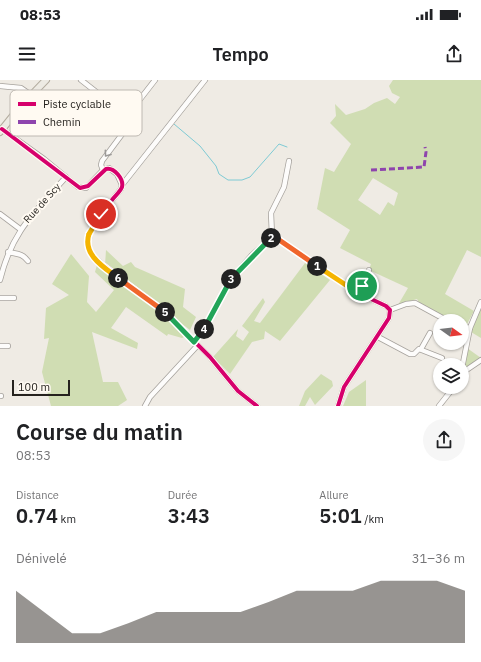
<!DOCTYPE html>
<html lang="fr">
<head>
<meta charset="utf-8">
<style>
  :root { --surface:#fff; --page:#f6f6f6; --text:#202124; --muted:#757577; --accent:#6c6863 }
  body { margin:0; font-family:"IBM Plex Sans",sans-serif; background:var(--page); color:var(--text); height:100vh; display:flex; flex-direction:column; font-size:15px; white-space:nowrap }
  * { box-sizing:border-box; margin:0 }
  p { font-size:13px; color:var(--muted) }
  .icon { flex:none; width:22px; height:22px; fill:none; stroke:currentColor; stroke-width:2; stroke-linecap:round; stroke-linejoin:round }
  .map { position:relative; height:326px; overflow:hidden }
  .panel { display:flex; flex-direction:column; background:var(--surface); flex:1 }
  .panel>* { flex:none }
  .needle { width:26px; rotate:105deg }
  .controls { position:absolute; left:433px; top:234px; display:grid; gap:8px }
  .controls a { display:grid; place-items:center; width:36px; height:36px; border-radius:50%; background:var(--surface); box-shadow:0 1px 3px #0004; font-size:20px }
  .scale { position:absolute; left:12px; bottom:10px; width:58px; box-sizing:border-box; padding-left:4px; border:2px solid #25221e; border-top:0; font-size:11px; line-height:14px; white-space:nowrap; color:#25221e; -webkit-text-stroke:3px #fffaf2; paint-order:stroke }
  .pin { position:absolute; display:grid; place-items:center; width:34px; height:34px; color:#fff; margin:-17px; border:2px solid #fff; border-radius:50%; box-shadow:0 1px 4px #0007 }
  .km { position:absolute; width:20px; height:20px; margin:-10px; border-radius:50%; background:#222; color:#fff; font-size:11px; line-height:20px; text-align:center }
  .round { display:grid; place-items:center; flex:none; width:42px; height:42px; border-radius:21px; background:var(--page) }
  .head { display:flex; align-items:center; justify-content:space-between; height:68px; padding:0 16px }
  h1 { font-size:22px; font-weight:600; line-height:30px }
  .metrics { display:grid; grid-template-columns:repeat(3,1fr); gap:6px; height:68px; padding:4px 16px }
  .metrics div { display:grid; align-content:center }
  .metrics b { font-size:20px; font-weight:600 }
  .metrics small { font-size:11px; font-weight:400 }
  .metrics p { font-size:11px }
  .chart { height:112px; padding:8px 16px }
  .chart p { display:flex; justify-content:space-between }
  .chart svg { width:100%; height:72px; margin-top:4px; fill:var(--accent); opacity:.7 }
  .status { display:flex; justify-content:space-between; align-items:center; height:28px; padding:0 20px; background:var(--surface); direction:ltr }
  .status svg { height:11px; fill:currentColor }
  header { display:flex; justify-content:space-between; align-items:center; height:52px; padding:0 16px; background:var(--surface); font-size:18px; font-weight:600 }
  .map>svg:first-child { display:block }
  .green { fill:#d0ddb3; fill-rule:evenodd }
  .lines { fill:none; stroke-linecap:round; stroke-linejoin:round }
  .stream { stroke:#7ecad4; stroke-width:1 }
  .minor-casing { stroke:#a6a29d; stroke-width:6 }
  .major-casing { stroke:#b3ac9f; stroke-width:8 }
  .minor { stroke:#fdfcfb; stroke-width:4.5 }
  .major { stroke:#edeae3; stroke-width:6 }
  .quiet { stroke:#8e44ad; stroke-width:3; stroke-dasharray:6 3; stroke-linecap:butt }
  .cycleway-casing { stroke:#fffaf2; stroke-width:6 }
  .cycleway { stroke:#d6006c; stroke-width:4 }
  .oneway { stroke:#9c9a98 }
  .split-1-casing { stroke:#fff; stroke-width:8 }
  .split-2-casing { stroke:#fff; stroke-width:8 }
  .split-3-casing { stroke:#fff; stroke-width:8 }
  .split-4-casing { stroke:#fff; stroke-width:8 }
  .split-5-casing { stroke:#fff; stroke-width:8 }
  .split-6-casing { stroke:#fff; stroke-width:8 }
  .split-7-casing { stroke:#fff; stroke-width:8 }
  .split-8-casing { stroke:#fff; stroke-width:8 }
  .split-1 { stroke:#f5b400; stroke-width:5 }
  .split-2 { stroke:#f0652b; stroke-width:5 }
  .split-3 { stroke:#22a559; stroke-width:5 }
  .split-4 { stroke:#22a559; stroke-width:5 }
  .split-5 { stroke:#22a559; stroke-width:5 }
  .split-6 { stroke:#f0652b; stroke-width:5 }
  .split-7 { stroke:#f5b400; stroke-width:5 }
  .split-8 { stroke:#f5b400; stroke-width:5 }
  .labels { text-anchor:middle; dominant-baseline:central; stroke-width:4; stroke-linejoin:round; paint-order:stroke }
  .street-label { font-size:10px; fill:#25221e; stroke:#fffaf2 }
  .key { fill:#fffaf2; stroke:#beb9b2; stroke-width:1 }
  .key-label { font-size:11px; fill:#25221e }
</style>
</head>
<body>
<div class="status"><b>08:53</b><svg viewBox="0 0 49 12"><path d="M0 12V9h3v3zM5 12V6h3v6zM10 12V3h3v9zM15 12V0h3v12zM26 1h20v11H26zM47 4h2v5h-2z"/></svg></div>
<header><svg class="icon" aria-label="menu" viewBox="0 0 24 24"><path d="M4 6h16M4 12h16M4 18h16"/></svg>Tempo<svg class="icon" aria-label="share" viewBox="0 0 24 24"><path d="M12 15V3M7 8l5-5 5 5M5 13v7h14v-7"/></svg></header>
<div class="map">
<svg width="481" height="326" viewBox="0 0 481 326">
  <rect width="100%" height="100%" fill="#efebe4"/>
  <!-- green -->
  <g class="green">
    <path d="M393,0h88v177l-14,-7 -22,44 29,17 -9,17 -3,-1v-6c-16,0 -37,-7 -45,-22l-19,6 10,-17 -39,-18 2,-6 -31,-16 10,-18 -33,-21 8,-41 9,4 17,-28 -21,-21 6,-7 -1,-12 11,11 19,-6 9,-6 13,-5 8,6 5,-7 -8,-4 -3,-7zM373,98l25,15 -4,13 -6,-4 -8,13 -22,-15z"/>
    <path d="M106,170l17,16 8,-4 4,5 50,22 -2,18 13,10 -6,13 -85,-65z"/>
    <path d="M71,174l18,22 -2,26 9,10 18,-22 -19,-18 2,-7 66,48 23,23 -4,2 -14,-4 -1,2 -41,-29 -15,21 27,15 -1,6 -45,-17 11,50h15l9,18 -9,6h-67l-9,-34 7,-34 -5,1 2,-31 23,-13 -17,-11z"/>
    <path d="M305,183l25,17 -50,61 -15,-10 -1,8 -12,3 -22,32 -17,-17 25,-28 -2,7 7,5 6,-9 -7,-6 21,-28 2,4 -11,19 6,2z"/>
    <path d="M481,227v31l-10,-6z"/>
    <path d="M467,268l14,10 -14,10 -3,-2z"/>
    <path d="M321,294l11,7 1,5 -18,19 -5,-8 -5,9h-6l6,-15z"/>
    <path d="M366,300v26h-23l6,-14z"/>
  </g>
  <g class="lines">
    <!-- stream -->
    <path class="stream" d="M174,44l26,22 16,20 3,8 9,6h14l8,-3 29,-33 8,3"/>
    <defs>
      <g id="minor">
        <path d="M81,0l46,36"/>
        <path d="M0,6l21,2 10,7"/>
        <path d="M127,36l28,-36"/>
        <path d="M2,49l42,30 34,28 8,1 17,-18 6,-2 8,6 5,11"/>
        <path d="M103,90l-2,-5 1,-4 27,-36 -2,-9"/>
        <path d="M122,105l-1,4c-15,21 -43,40 -28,68l72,55 45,45 28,34 19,15"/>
        <path d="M122,105l83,-105"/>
        <path d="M0,134l20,15"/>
        <path d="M272,155l80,55 34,16 4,4 -1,8 -45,69 -6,19"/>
        <path d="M272,155l-1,-22 13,-26 5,-26"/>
        <path d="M8,172c9,2 14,1 20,9"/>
        <path d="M0,200c12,-49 34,-67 66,-103"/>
        <path d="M359,213l10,-23"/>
        <path d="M0,218h14"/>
        <path d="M390,230l16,-6 9,-1 33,18"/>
        <path d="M462,247l8,1"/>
        <path d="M378,257l32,17h4l5,-5 23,9"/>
        <path d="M194,262l6,-6 32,-58 20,-23 14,-12 6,-8"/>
        <path d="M0,266h8"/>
        <path d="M421,269l9,-16"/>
        <path d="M462,288l8,-40 11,-26"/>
        <path d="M462,293l19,-13"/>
        <path d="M0,316h1"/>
        <path d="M145,326l5,-9 47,-51"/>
        <path d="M439,326l15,-19"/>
      </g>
      <path id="major" d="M0,52l20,-25 26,-27"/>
    </defs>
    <!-- minor casing -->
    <use href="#minor" class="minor-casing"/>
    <!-- major casing -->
    <use href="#major" class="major-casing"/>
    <!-- minor -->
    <use href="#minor" class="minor"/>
    <!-- major -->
    <use href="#major" class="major"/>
    <!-- quiet -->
    <path class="quiet" d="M371,90l53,-3 2,-15 -1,-5"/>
    <defs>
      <g id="cycleway">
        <path d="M2,49l78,59 8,-2 18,-17c8,-2 18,10 16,18 -2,5 -7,9 -10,13 -15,18 -31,34 -19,57l72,55 45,45 28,34 19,15"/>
        <path d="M272,155l80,55 34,16 4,4 -1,8 -45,69 -6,19"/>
      </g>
    </defs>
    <!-- cycleway casing -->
    <use href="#cycleway" class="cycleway-casing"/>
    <!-- cycleway -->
    <use href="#cycleway" class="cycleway"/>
  </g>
  <!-- one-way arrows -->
  <defs><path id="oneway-chevron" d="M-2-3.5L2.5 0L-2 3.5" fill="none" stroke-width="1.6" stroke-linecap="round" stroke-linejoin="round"/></defs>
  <use class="oneway" href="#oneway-chevron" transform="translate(107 74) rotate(126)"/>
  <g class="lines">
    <defs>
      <path id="split-1" d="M317,186l41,27 4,-7"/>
      <path id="split-2" d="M271,158l1,-3 45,31"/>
      <path id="split-3" d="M231,199l40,-41"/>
      <path id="split-4" d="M204,249l27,-50"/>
      <path id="split-5" d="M165,232l29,30 10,-13"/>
      <path id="split-6" d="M118,198l47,34"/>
      <path id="split-7" d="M89,154c-7,21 16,34 29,44"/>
      <path id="split-8" d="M89,154l12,-20"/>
    </defs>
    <!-- split-1 casing -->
    <use href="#split-1" class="split-1-casing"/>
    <!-- split-2 casing -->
    <use href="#split-2" class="split-2-casing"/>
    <!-- split-3 casing -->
    <use href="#split-3" class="split-3-casing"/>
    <!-- split-4 casing -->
    <use href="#split-4" class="split-4-casing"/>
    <!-- split-5 casing -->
    <use href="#split-5" class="split-5-casing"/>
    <!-- split-6 casing -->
    <use href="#split-6" class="split-6-casing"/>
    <!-- split-7 casing -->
    <use href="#split-7" class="split-7-casing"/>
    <!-- split-8 casing -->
    <use href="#split-8" class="split-8-casing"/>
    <!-- split-1 -->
    <use href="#split-1" class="split-1"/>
    <!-- split-2 -->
    <use href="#split-2" class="split-2"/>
    <!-- split-3 -->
    <use href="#split-3" class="split-3"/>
    <!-- split-4 -->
    <use href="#split-4" class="split-4"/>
    <!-- split-5 -->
    <use href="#split-5" class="split-5"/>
    <!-- split-6 -->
    <use href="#split-6" class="split-6"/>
    <!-- split-7 -->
    <use href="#split-7" class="split-7"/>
    <!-- split-8 -->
    <use href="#split-8" class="split-8"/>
  </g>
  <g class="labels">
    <!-- street labels -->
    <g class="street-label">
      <text transform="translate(42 123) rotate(-48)">Rue de Scy</text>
    </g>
  </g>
  <!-- legend -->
  <rect x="10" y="10" width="132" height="46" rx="6" class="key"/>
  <rect x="18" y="22" width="18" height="4" fill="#d6006c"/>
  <rect x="18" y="40" width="18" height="4" fill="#8e44ad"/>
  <g class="key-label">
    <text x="43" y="28">Piste cyclable</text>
    <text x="43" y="46">Chemin</text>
  </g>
</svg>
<div class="controls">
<a><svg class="needle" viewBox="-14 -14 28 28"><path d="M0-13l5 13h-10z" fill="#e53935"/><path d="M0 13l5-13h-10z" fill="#757577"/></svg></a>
<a><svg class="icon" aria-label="layers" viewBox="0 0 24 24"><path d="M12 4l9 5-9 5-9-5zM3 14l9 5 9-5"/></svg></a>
</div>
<div class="scale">100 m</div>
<div class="pin" style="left:362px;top:206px;background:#1e9e55"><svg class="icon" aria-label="arrive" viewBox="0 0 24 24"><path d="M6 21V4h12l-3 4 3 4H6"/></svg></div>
<div class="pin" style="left:101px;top:134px;background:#d93025"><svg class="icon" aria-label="check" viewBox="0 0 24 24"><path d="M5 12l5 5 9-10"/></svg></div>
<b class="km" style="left:317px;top:186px">1</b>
<b class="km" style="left:271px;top:158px">2</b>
<b class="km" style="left:231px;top:199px">3</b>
<b class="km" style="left:204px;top:249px">4</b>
<b class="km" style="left:165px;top:232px">5</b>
<b class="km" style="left:118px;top:198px">6</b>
</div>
<section class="panel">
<div class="head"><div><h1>Course du matin</h1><p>08:53</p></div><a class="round"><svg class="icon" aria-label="share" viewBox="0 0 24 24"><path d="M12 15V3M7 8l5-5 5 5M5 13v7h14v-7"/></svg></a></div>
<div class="metrics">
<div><p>Distance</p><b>0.74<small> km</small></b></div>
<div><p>Durée</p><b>3:43</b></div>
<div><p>Allure</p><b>5:01<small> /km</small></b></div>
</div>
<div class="chart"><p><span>Dénivelé</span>31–36 m</p>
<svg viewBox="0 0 160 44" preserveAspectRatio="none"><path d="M0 44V12L10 25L20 38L30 38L40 32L50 25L60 25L70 25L80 25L90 19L100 12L110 12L120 12L130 6L140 6L150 6L160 12V44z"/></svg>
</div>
</section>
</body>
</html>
